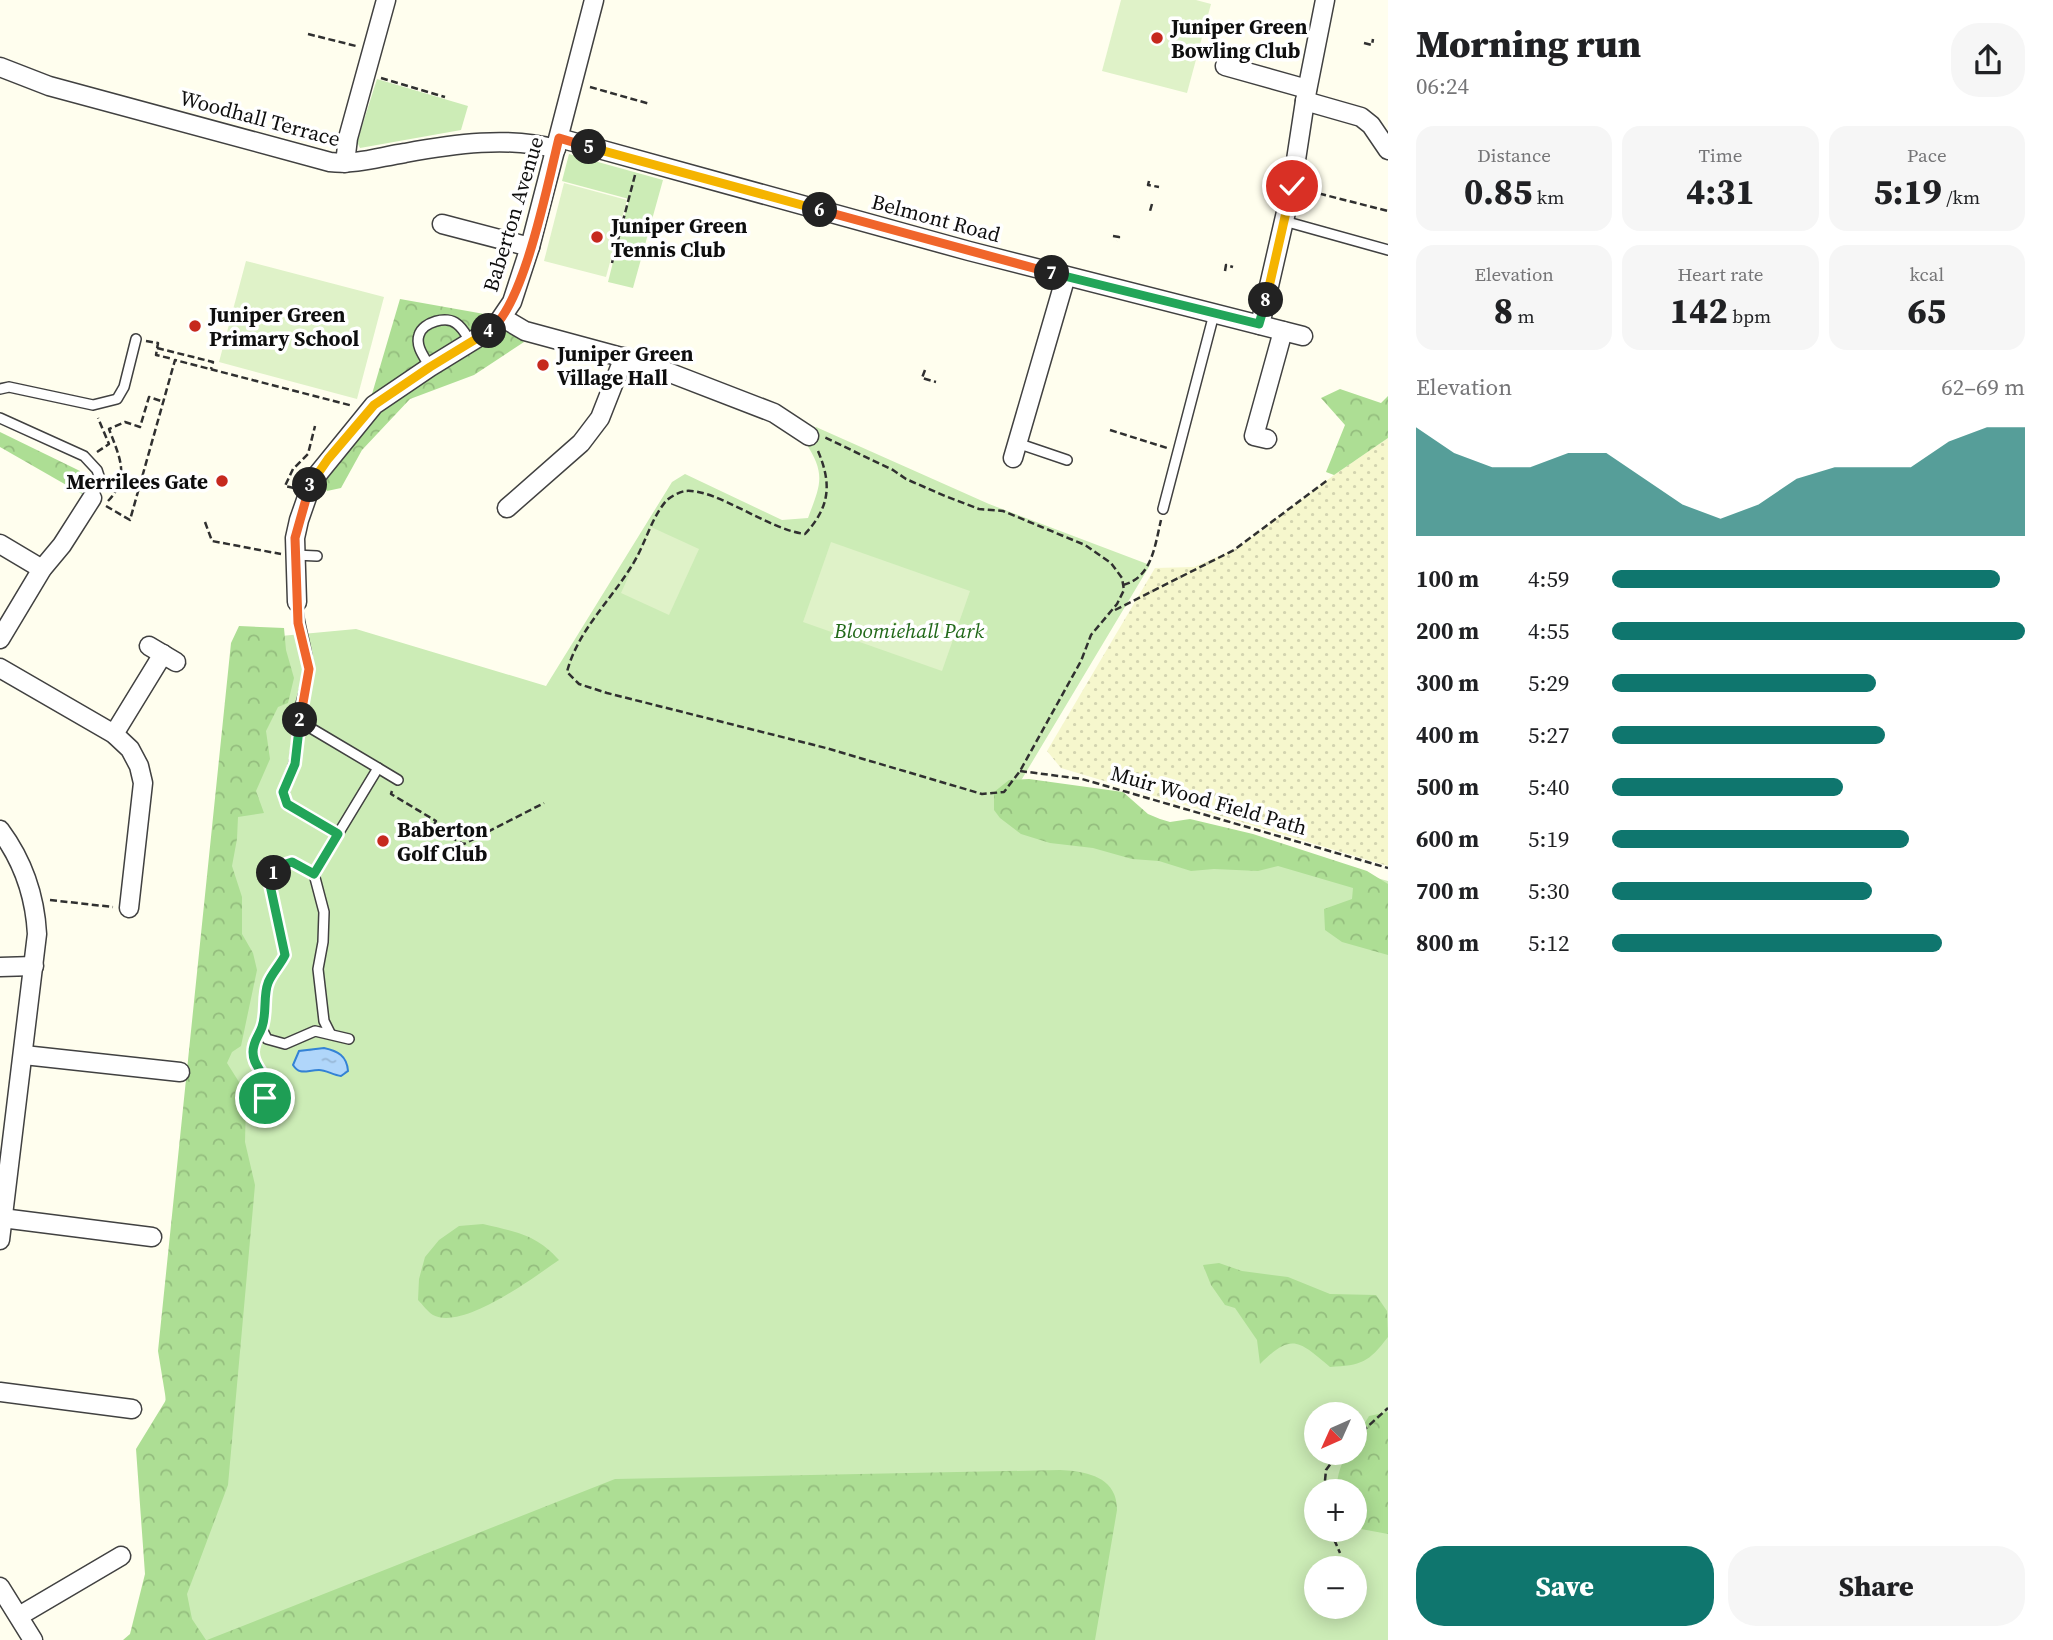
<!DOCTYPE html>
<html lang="en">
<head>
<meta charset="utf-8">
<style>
  :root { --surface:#fff; --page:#f6f6f6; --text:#202124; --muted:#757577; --accent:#0f766e }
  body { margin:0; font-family:"Source Serif 4",serif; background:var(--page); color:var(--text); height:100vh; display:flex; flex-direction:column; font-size:26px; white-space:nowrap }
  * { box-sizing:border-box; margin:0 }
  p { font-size:23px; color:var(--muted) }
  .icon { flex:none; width:38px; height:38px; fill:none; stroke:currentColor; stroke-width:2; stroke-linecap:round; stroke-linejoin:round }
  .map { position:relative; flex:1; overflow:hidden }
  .panel { display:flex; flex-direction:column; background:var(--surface); width:665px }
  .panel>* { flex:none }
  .needle { width:46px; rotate:225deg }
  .controls { position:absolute; left:1304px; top:1402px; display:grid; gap:14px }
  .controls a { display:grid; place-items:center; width:63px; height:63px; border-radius:50%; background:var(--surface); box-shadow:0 4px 18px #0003; font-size:35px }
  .pin { position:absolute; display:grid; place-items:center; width:60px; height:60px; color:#fff; margin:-30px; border:4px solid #fff; border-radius:50%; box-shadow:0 2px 7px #0007 }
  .km { position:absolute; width:35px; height:35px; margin:-18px; border-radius:50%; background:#222; color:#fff; font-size:19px; line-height:35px; text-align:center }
  .round { display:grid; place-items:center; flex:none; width:74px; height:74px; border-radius:28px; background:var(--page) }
  .head { display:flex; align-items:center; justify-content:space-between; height:119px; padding:0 28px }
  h1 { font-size:38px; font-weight:800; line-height:52px }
  .metrics { display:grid; grid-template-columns:repeat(3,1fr); gap:10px; height:119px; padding:7px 28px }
  .metrics div { display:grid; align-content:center; border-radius:18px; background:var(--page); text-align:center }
  .metrics b { font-size:35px; font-weight:800 }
  .metrics small { font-size:19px; font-weight:400 }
  .metrics p { font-size:19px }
  .chart { height:196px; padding:14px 28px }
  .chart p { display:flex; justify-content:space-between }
  .chart svg { width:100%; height:126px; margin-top:7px; fill:var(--accent); opacity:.7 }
  .cta { display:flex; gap:14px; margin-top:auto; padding:14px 28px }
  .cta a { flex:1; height:80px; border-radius:28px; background:var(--accent); color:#fff; font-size:28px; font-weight:800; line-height:80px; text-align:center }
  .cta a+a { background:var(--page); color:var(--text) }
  ul { padding:0 28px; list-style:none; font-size:23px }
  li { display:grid; grid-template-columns:112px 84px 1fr; align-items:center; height:52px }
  li i { height:18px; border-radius:9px; background:var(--accent) }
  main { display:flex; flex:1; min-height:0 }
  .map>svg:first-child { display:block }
  .farmland { fill:url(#farmland-dots) }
  .grass { fill:#ccecb6; fill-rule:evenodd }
  .forest { fill:url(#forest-crowns) }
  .pitch { fill:#dff2c8 }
  .water { fill:url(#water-ripples); stroke:#3382d5; stroke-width:2 }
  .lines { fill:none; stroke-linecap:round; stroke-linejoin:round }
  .lane-casing { stroke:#414141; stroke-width:12 }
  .street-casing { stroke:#414141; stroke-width:21 }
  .path { stroke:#303030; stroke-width:2.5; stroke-dasharray:7 3.5; stroke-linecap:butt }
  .lane { stroke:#fff; stroke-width:9 }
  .street { stroke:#fff; stroke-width:18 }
  .split-1-casing { stroke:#fff; stroke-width:14 }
  .split-2-casing { stroke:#fff; stroke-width:14 }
  .split-3-casing { stroke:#fff; stroke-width:14 }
  .split-4-casing { stroke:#fff; stroke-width:14 }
  .split-5-casing { stroke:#fff; stroke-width:14 }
  .split-6-casing { stroke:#fff; stroke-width:14 }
  .split-7-casing { stroke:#fff; stroke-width:14 }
  .split-8-casing { stroke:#fff; stroke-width:14 }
  .split-9-casing { stroke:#fff; stroke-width:14 }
  .split-1 { stroke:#22a559; stroke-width:9 }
  .split-2 { stroke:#22a559; stroke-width:9 }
  .split-3 { stroke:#f0652b; stroke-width:9 }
  .split-4 { stroke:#f5b400; stroke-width:9 }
  .split-5 { stroke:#f0652b; stroke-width:9 }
  .split-6 { stroke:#f5b400; stroke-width:9 }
  .split-7 { stroke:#f0652b; stroke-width:9 }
  .split-8 { stroke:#22a559; stroke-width:9 }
  .split-9 { stroke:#f5b400; stroke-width:9 }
  .poi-dot { fill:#c6291e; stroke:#fff; stroke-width:2.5 }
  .labels { text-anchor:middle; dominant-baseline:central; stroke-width:7; stroke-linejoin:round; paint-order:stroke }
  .poi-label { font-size:21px; font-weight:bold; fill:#0e0e0e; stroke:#fff; text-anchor:start }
  .street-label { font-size:21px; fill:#0e0e0e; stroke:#fff }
  .park-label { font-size:21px; font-style:italic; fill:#22691a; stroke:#fff }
</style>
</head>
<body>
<main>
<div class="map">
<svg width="1388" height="1640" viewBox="0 0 1388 1640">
  <defs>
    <pattern id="farmland-dots" width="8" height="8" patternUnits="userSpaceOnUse" patternTransform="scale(1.75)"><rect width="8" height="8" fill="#f6f7cd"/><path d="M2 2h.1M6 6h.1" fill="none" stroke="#d2d3af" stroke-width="1.8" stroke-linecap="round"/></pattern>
    <pattern id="forest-crowns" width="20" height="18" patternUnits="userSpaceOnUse" patternTransform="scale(1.75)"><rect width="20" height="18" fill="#adde94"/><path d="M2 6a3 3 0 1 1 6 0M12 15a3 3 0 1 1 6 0" fill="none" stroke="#94bd7e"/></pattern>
    <pattern id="water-ripples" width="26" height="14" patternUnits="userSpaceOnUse" patternTransform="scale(1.75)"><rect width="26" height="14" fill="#b0d6fa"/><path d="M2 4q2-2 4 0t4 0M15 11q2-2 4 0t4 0" fill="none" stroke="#96b6d5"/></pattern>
  </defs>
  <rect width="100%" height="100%" fill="#fffeee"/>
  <!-- farmland -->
  <path class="farmland" d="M1388,438v428l-327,-98 -14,-17 108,-183 39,-1 44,-19 96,-73z"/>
  <!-- grass -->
  <g class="grass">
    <path d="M377,79l91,27 -7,24 -101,18 -3,-6z"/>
    <path d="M569,154l94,26 -30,108 -25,-6 21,-83 -67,-18z"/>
    <path d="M816,427l173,77 161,61 -146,244 23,-24 361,96v759h-1246l97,-1000 117,-11 190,57 126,-204 13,-8 97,46 26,-2c12,-33 19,-43 -3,-76zM1316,1414h38v38h-38zM1316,1491h38v39h-38zM1316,1568h38v38h-38z"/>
  </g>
  <!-- forest -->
  <g class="forest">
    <path d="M400,299l90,16 34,27 -50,33 -64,24 -48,51 -21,38 -14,3 -14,-16 59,-81z"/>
    <path d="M1340,389l41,14 7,-7v42l-54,37 -8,-3 19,-47 -24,-27z"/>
    <path d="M0,432l80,39 2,23 -82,-47z"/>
    <path d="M239,626l45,2 2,22 8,28 -6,25 -10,4 -12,24 4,28 -14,32 8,22 -26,4 -1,22 -5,27 10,31v37l11,19 4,17 -16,76 -9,6 -5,11 12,19 7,19 -1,41 10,43 -27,300 -41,109 5,25 14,21h-83l7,-6 15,-60 -9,-125 30,-49 -8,-49 73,-708z"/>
    <path d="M1029,779l94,13 25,22 12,5 10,3 20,-3 63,15 114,37 21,13v71l-46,-13 -17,-12 -1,-21 28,-10 1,-11 -75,-22 -20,5 -44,-2 -23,2 -32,-10 -27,-2 -39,-11 -43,-5 -29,-9 -21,-16 -6,-8v-18l15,-12z"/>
    <path d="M483,1224c33,8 53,10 76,36 -25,17 -96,71 -126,55 -5,-3 -11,-11 -15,-15l1,-21 6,-22 14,-17 20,-14z"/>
    <path d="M1219,1263l23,8 46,6 42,17 46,1 11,16 1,26c-20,26 -26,28 -58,30 -31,-26 -38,-35 -70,-3l-3,-24 -22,-32 -10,-3 -14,-20 -8,-20z"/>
    <path d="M1388,1412v122l-27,-5 -6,-5 -1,-33h-17c-1,-13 4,-27 10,-38l7,-1 1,-13 14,-23z"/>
    <path d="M1060,1470c19,1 46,4 54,24 2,4 3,12 3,16l-22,130h-888l408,-161z"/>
  </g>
  <!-- pitch -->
  <g class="pitch">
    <path d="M1121,0h75l15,4 -24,89 -85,-22z"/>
    <path d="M564,183l63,17 -21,77 -62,-16z"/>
    <path d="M246,261l138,36 -27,102 -138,-37z"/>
    <path d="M651,527l48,22 -30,66 -48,-22z"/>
    <path d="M831,542l139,49 -28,80 -139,-49z"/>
  </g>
  <!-- water -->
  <path class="water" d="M324,1048c14,3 23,8 24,23l-7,5c-8,-1 -15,-6 -22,-6 -12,0 -19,6 -26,-5l6,-14z"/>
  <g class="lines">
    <defs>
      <g id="lane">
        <path d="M1284,221l104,29"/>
        <path d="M430,367c-5,-9 -15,-21 -11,-32 4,-13 28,-20 38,-11 6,4 10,13 14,18"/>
        <path d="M0,389l9,-2 84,18 24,-6 7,-12 12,-48"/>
        <path d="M0,418l84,38 13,14 3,9 -8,19"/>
        <path d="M1017,443l50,17"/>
        <path d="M1163,509l51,-195"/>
        <path d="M295,555l22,1"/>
        <path d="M297,602c1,23 10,43 11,65 1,13 -4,25 -7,37 -3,18 -3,37 -6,55 -2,16 -17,30 -8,45l51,30 40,-66 -69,-41 -9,-10"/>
        <path d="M378,768l20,12"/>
        <path d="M262,1029l5,10 18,5 30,-13 34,8"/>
        <path d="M330,1033l-6,-12 -6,-52 5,-27 1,-30 -10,-38 24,-40"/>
      </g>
      <g id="street">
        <path d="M1225,66l82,23"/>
        <path d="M0,67l49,19 281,76c26,3 49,-5 75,-9 48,-9 104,-17 151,-4"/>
        <path d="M1305,101l56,16 10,8 17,25"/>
        <path d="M559,138l410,113 334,85"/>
        <path d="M345,163l3,-25 38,-138"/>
        <path d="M442,224l88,23"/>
        <path d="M503,318l22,13 122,33 127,49 35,23"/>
        <path d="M1260,325l32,-139 13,-85 20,-101"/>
        <path d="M1267,439l-13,-3 29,-105"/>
        <path d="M1013,458l53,-182"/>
        <path d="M507,508l74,-65 19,-25 24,-61"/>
        <path d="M0,544l42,25"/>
        <path d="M297,602l-2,-64 4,-18 14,-40 61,-75 56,-38 65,-40 17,-25 18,-55 64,-247"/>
        <path d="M0,639l42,-70 20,-24 30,-47"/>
        <path d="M149,646l27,16"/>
        <path d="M0,668l114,66 16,15 9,17 4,17 -14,125"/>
        <path d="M114,734l49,-80"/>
        <path d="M0,830c23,31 35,66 37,104l-37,306"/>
        <path d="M0,967l34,-1"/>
        <path d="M24,1055l156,17"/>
        <path d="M2,1218l150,19"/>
        <path d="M0,1392l132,17"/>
        <path d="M0,1587l33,53"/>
        <path d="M19,1616l102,-60"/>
      </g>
    </defs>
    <!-- lane casing -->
    <use href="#lane" class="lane-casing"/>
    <!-- street casing -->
    <use href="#street" class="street-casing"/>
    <!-- path -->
    <g class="path">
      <path d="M308,34l48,12"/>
      <path d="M1364,43l8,2 1,-6"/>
      <path d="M381,78l64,19"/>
      <path d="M590,87l60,17"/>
      <path d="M1149,181l-1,4 11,2"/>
      <path d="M1309,191l79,20"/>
      <path d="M1152,204l-2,7 3,1"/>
      <path d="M1113,236l6,1 -2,4"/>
      <path d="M612,263l23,-88"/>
      <path d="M1225,271l1,-6 7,2"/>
      <path d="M146,341l12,2 -2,12 17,4"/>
      <path d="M157,348l56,14 -2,7"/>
      <path d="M925,370l-3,8 14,4"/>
      <path d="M1110,430l57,18"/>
      <path d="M818,451c14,33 12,56 -13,83 -36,-4 -89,-46 -120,-43 -6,1 -15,6 -19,10 -16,19 -21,45 -35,66 -21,34 -54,65 -64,105l12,12 28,9 219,55 156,46 22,-2 16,-21 61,-110 10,-26 26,-31 7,-14 -2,-12 -11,-15 -26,-18 -82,-34 -24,-2 -34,-13 -39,-17 -13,-9 -69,-33"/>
      <path d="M97,452l12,-8 -11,-26"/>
      <path d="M294,488l-9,-2 8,-17 15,-15 7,-28"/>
      <path d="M108,501c23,-24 11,-45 1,-72l16,-7 15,5 9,-30 15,5"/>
      <path d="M106,506l24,14 45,-160 178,46"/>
      <path d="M205,522l7,19 69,13"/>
      <path d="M1123,585c29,-7 32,-40 38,-65"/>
      <path d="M1115,610l119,-60 95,-71"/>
      <path d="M1020,771l62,8 306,89"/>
      <path d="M392,791l-1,3 45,27 -4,7 32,16 80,-41"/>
      <path d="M50,900l63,7"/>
      <path d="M264,1018l4,-35 17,-28c-2,-12 -3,-26 -7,-39 -7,-23 -16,-44 14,-54l10,4"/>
      <path d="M254,1042c-3,20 7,20 11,36 3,12 1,21 5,33"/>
      <path d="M1354,1439l34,-31"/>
      <path d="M1324,1491l2,-21 13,-18"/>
      <path d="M1330,1530l10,23"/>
    </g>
    <!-- lane -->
    <use href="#lane" class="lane"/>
    <!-- street -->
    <use href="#street" class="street"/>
  </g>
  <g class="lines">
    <defs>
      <path id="split-1" d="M265,1098c4,-28 -12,-28 -12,-46 0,-11 6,-16 9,-25 5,-14 1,-31 6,-44 3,-9 13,-19 17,-28l-15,-70 4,-12"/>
      <path id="split-2" d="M274,873l6,-7 12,-4 22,12 24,-40 -51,-30 -4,-12 12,-28 5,-44"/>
      <path id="split-3" d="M300,720l9,-51 -11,-46 -3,-85 15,-53"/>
      <path id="split-4" d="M310,485l18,-26 46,-54 56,-38 59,-36"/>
      <path id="split-5" d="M489,331c35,-24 59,-149 70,-193l30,9"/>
      <path id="split-6" d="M589,147l231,63"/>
      <path id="split-7" d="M820,210l232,63"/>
      <path id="split-8" d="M1052,273l207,51 7,-24"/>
      <path id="split-9" d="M1266,300l26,-114"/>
    </defs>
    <!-- split-1 casing -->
    <use href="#split-1" class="split-1-casing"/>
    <!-- split-2 casing -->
    <use href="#split-2" class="split-2-casing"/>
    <!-- split-3 casing -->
    <use href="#split-3" class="split-3-casing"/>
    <!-- split-4 casing -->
    <use href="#split-4" class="split-4-casing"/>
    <!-- split-5 casing -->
    <use href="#split-5" class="split-5-casing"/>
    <!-- split-6 casing -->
    <use href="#split-6" class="split-6-casing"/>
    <!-- split-7 casing -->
    <use href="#split-7" class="split-7-casing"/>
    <!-- split-8 casing -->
    <use href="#split-8" class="split-8-casing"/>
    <!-- split-9 casing -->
    <use href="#split-9" class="split-9-casing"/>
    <!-- split-1 -->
    <use href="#split-1" class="split-1"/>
    <!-- split-2 -->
    <use href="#split-2" class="split-2"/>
    <!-- split-3 -->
    <use href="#split-3" class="split-3"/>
    <!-- split-4 -->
    <use href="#split-4" class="split-4"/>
    <!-- split-5 -->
    <use href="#split-5" class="split-5"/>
    <!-- split-6 -->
    <use href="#split-6" class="split-6"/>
    <!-- split-7 -->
    <use href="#split-7" class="split-7"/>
    <!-- split-8 -->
    <use href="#split-8" class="split-8"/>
    <!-- split-9 -->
    <use href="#split-9" class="split-9"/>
  </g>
  <!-- markers -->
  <g class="poi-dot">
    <circle cx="1157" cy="38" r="7"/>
    <circle cx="597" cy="237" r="7"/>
    <circle cx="195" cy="326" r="7"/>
    <circle cx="543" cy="365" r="7"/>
    <circle cx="222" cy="481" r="7"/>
    <circle cx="383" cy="841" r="7"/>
  </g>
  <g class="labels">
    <!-- poi labels -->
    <g class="poi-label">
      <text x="1171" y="26">Juniper Green<tspan x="1171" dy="24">Bowling Club</tspan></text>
      <text x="611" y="225">Juniper Green<tspan x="611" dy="24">Tennis Club</tspan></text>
      <text x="209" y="314">Juniper Green<tspan x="209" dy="24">Primary School</tspan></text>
      <text x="557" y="353">Juniper Green<tspan x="557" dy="24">Village Hall</tspan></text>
      <text x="208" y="481" text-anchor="end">Merrilees Gate</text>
      <text x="397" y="829">Baberton<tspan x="397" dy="24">Golf Club</tspan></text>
    </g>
    <!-- street labels -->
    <g class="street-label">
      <text transform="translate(260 118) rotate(15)">Woodhall Terrace</text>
      <text transform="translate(513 214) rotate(-73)">Baberton Avenue</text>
      <text transform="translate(936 218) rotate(15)">Belmont Road</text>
      <text transform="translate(1209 800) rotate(16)">Muir Wood Field Path</text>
    </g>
    <!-- park labels -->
    <g class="park-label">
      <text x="909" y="630">Bloomiehall Park</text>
    </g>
  </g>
</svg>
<div class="controls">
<a><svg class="needle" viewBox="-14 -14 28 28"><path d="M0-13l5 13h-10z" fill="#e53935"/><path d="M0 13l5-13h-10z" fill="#757577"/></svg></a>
<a>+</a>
<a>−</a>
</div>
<div class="pin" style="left:265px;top:1098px;background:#1e9e55"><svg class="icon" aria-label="arrive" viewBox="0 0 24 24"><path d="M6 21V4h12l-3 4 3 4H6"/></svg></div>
<div class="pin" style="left:1292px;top:186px;background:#d93025"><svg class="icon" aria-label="check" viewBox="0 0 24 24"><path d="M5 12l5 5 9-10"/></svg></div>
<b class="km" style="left:274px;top:873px">1</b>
<b class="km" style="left:300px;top:720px">2</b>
<b class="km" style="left:310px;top:485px">3</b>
<b class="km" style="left:489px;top:331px">4</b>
<b class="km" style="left:589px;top:147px">5</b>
<b class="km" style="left:820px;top:210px">6</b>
<b class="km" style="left:1052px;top:273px">7</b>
<b class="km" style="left:1266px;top:300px">8</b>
</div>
<section class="panel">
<div class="head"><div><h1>Morning run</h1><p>06:24</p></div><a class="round"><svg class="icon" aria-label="share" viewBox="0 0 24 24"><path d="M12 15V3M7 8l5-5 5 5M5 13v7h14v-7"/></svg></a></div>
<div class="metrics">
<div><p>Distance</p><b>0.85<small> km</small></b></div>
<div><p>Time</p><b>4:31</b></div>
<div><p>Pace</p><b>5:19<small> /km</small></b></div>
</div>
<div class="metrics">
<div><p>Elevation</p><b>8<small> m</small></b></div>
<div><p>Heart rate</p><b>142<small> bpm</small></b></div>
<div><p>kcal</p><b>65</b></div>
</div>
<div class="chart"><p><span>Elevation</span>62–69 m</p>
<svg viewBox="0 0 160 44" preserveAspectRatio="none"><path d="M0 44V6L10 15L20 20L30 20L40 15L50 15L60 24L70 33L80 38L90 33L100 24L110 20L120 20L130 20L140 11L150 6L160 6V44z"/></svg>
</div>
<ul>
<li><b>100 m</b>4:59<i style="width:94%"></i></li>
<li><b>200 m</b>4:55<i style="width:100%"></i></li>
<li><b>300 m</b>5:29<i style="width:64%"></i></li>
<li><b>400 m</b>5:27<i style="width:66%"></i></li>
<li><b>500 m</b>5:40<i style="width:56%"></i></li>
<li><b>600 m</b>5:19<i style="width:72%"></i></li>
<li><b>700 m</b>5:30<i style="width:63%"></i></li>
<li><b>800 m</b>5:12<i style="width:80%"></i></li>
</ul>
<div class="cta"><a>Save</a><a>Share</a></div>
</section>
</main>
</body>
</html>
